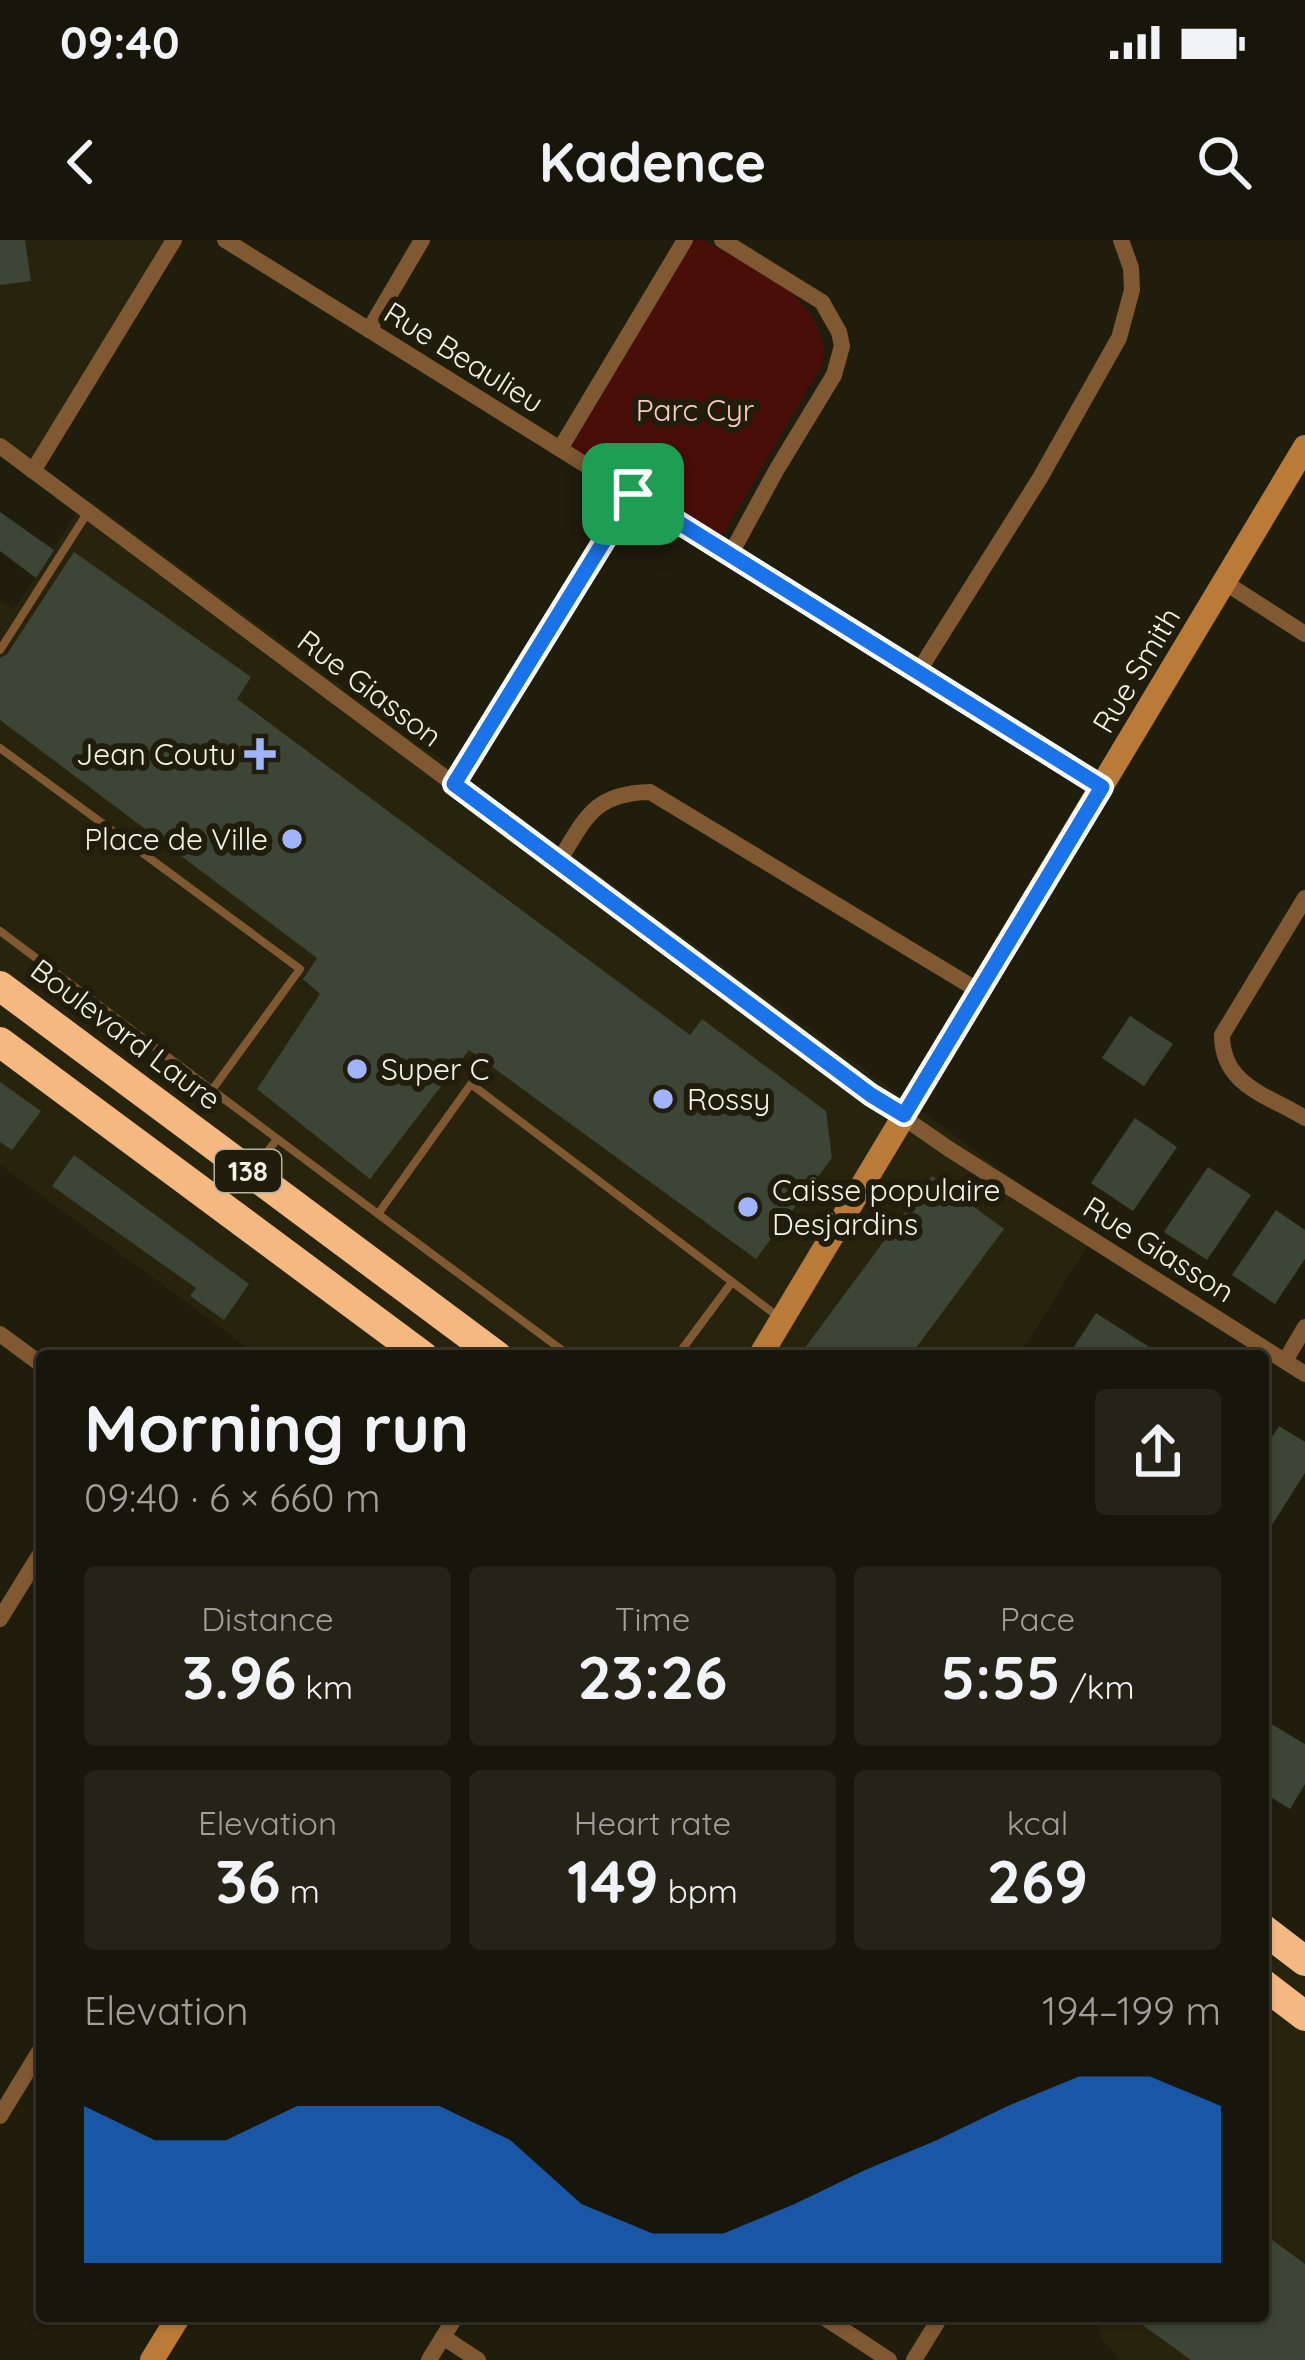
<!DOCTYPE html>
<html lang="en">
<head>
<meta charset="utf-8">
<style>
  :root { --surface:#18160a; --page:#252318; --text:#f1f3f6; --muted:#9f9f9c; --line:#36352b; --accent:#1a73e8 }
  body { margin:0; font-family:Quicksand,sans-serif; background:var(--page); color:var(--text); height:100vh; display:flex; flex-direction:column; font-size:45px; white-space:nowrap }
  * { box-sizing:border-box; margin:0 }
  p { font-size:39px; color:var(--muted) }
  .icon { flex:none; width:66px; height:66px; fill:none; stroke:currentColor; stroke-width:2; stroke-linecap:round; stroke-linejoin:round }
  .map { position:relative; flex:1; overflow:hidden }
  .drawer { position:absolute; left:36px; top:1110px; width:1233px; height:972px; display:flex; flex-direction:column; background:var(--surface); border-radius:12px; box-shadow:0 3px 9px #0004,0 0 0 3px var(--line) }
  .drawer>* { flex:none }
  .pin { position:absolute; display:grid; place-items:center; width:102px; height:102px; color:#fff; margin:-51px; border-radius:24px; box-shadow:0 6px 18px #0006 }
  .round { display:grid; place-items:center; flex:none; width:126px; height:126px; border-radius:12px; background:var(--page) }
  .headline { display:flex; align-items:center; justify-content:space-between; height:204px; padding:0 48px }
  h1 { font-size:66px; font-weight:700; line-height:90px }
  .figures { display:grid; grid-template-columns:repeat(3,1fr); gap:18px; height:204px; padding:12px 48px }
  .figures div { display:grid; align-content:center; border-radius:12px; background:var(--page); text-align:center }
  .figures b { font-size:60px; font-weight:700 }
  .figures small { font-size:33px; font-weight:400 }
  .figures p { font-size:33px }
  .chart { height:336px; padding:24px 48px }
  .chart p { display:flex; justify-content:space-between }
  .chart svg { width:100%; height:216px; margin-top:12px; fill:var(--accent); opacity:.7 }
  .status { display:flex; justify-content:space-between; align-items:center; height:84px; padding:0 60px; background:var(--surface); direction:ltr }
  .status svg { height:33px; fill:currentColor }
  header { display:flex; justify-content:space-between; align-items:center; height:156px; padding:0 48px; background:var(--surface); font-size:54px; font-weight:700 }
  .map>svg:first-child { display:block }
  .built { fill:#27230c }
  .green { fill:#4a0e09 }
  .building { fill:#3c4536 }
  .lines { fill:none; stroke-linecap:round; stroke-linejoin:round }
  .lane { stroke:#805932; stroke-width:8 }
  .street { stroke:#805932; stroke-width:16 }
  .secondary { stroke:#ba7a38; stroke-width:24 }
  .highway { stroke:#f4b880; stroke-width:30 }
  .route-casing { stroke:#fff; stroke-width:24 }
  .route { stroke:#1a73e8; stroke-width:15 }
  .poi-dot { fill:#a0b3fd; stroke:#201d0d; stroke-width:4.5 }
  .labels { text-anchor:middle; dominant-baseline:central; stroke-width:12; stroke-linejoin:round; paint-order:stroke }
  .shield { fill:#201d0d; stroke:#b4b3a6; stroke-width:3 }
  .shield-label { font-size:27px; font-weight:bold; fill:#f4f3e8 }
  .street-label { font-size:30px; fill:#f4f3e8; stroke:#201d0d }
  .park-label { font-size:30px; fill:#fbcbc4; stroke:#201d0d }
  .poi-label { font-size:30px; fill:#f4f3e8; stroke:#201d0d; text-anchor:start }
</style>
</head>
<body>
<div class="status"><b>09:40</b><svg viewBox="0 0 49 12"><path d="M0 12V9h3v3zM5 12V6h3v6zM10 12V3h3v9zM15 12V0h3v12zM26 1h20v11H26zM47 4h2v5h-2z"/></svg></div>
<header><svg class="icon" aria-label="back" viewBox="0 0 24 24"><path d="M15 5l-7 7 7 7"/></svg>Kadence<svg class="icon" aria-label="search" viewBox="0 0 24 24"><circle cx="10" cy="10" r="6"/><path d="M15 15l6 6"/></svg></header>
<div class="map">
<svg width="1305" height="2120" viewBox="0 0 1305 2120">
  <rect width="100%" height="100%" fill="#201d0d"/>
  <!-- built -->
  <g class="built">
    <path d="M0,0h167l-137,221 -30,-22z"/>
    <path d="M86,258l1007,739 -74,119h-760l-259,-191v-565l14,9z"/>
    <path d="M1263,1689l31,24 11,-17v424h-185l-18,-20 -7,-24h168z"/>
  </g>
  <!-- green -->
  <path class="green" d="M694,0h9c52,31 121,53 121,121l-102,175 -150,-90z"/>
  <!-- building -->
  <g class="building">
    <path d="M0,0h25l6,41 -31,4z"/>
    <path d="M0,272l54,38 -18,28 -36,-27z"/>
    <path d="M74,312l177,125 -14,22 453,336 12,-16 124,92 6,47 -76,101 -287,-209 -99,129 -113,-90 63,-95 -17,-15 14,-21 -317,-238v-62l7,-4z"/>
    <path d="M1130,776l43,28 -29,42 -42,-28z"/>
    <path d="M0,842l41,29 -29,39 -12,-8z"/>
    <path d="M1135,878l42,29 -44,64 -42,-28z"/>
    <path d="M74,915l175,129 -25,36 -34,-24 6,-8 -144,-102z"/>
    <path d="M1208,927l43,28 -44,65 -43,-28z"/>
    <path d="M932,936l72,53 -94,127h-111z"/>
    <path d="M1276,970l29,20v29l-30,45 -43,-29z"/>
    <path d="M1096,1073l67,43h-74l-15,-9z"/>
    <path d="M1279,1186l26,16v31l-42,66v-88z"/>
    <path d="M1263,1479l42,25v40l-15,25 -27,-17z"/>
    <path d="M1263,1993l42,31v96h-114l-61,-44h133z"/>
  </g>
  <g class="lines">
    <!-- lane -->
    <g class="lane">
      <path d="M0,410l86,-135"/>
      <path d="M0,508l300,221 -88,121 166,124 93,-130 305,231"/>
      <path d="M0,691l212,159"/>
      <path d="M256,927l21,-28"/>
      <path d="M378,974l192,142"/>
      <path d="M677,1116l55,-74"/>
    </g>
    <!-- street -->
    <g class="street">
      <path d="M225,0l877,547"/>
      <path d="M722,0l100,62 17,30 3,14 -8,29 -57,94 -47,86"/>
      <path d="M369,90l53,-90"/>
      <path d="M0,206l871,649 78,54 356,225"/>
      <path d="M560,209l125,-209"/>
      <path d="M33,231l141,-231"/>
      <path d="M1224,342l81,52"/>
      <path d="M918,432l122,-194 79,-140 13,-48 -1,-22 -10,-28"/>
      <path d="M454,544l179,-290"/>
      <path d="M557,624c28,-44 35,-71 93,-72l329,199"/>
      <path d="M1305,658l-83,137c0,51 46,60 83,83"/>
      <path d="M0,1094l42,31"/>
      <path d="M1285,1121l20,-34"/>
      <path d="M0,1379l42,-68"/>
      <path d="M0,1876l42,-69"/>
      <path d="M822,2076l67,44"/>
      <path d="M443,2097l35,23"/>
      <path d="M429,2120l27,-44"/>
      <path d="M914,2120l27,-44"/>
    </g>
    <!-- secondary -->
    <g class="secondary">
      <path d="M760,1116l545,-909"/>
      <path d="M152,2120l27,-44"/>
    </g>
    <!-- highway -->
    <g class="highway">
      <path d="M0,746l497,370"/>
      <path d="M0,802l423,314"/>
      <path d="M1263,1689l42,32"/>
      <path d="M1263,1744l42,32"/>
    </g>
  </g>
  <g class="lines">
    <defs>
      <path id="route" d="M633,254l469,293 -198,328 -33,-20 -417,-311z"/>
    </defs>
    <!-- route casing -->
    <use href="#route" class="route-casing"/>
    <!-- route -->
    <use href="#route" class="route"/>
  </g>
  <!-- markers -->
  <g class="poi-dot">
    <path d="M254 496h12v12h12v12h-12v12h-12v-12h-12v-12h12z"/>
    <circle cx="292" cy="599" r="12"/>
    <circle cx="357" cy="829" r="12"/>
    <circle cx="663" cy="859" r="12"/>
    <circle cx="748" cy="967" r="12"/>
  </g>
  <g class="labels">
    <!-- shield labels -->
    <rect class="shield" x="215" y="910" width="66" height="42" rx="9"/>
    <g class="shield-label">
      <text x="248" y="931">138</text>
    </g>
    <!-- street labels -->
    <g class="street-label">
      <text transform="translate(464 117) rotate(32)">Rue Beaulieu</text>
      <text transform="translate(1136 430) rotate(-59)">Rue Smith</text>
      <text transform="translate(370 448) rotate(37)">Rue Giasson</text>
      <text transform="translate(126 794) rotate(37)">Boulevard Laure</text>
      <text transform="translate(1159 1009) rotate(32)">Rue Giasson</text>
    </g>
    <!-- park labels -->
    <g class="park-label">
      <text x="695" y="170">Parc Cyr</text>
    </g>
    <!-- poi labels -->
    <g class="poi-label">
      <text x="236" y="514" text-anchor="end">Jean Coutu</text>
      <text x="268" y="599" text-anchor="end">Place de Ville</text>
      <text x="381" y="829">Super C</text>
      <text x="687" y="859">Rossy</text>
      <text x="772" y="950">Caisse populaire<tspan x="772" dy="34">Desjardins</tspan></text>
    </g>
  </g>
</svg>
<div class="pin" style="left:633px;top:254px;background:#1e9e55"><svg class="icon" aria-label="arrive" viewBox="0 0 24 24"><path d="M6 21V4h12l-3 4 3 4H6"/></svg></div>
<section class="drawer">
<div class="headline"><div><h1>Morning run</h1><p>09:40 · 6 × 660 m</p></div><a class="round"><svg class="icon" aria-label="share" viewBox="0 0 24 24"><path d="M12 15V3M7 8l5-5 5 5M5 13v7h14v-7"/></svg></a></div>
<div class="figures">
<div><p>Distance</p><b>3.96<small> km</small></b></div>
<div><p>Time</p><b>23:26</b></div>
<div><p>Pace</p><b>5:55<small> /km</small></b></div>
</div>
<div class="figures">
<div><p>Elevation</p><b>36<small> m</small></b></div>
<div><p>Heart rate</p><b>149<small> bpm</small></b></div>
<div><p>kcal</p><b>269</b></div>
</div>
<div class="chart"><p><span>Elevation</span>194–199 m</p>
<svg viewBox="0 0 160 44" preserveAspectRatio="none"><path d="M0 44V12L10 19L20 19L30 12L40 12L50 12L60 19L70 32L80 38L90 38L100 32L110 25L120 19L130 12L140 6L150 6L160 12V44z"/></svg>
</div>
</section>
</div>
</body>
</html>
